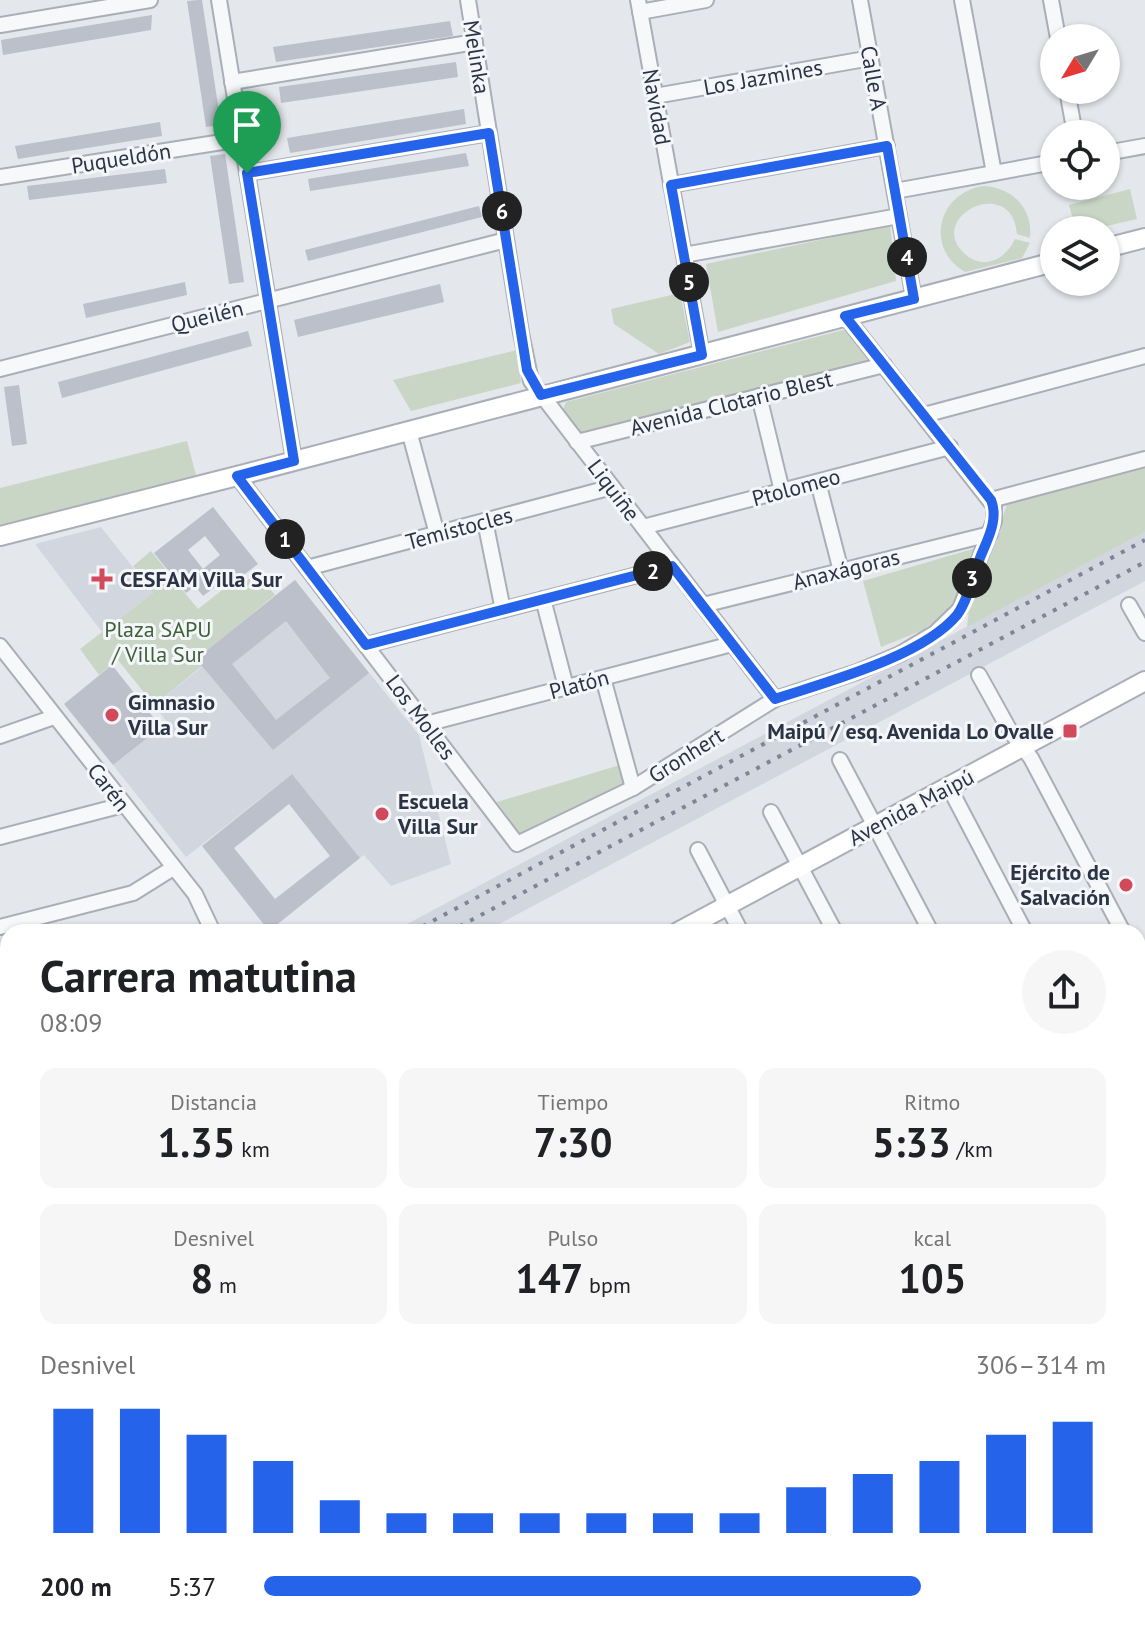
<!DOCTYPE html>
<html lang="es">
<head>
<meta charset="utf-8">
<style>
  :root { --surface:#fff; --page:#f6f6f6; --text:#202124; --muted:#757577; --accent:#2563eb }
  body { margin:0; font-family:"PT Sans",sans-serif; background:var(--page); color:var(--text); height:100vh; display:flex; flex-direction:column; font-size:30px; white-space:nowrap }
  * { box-sizing:border-box; margin:0 }
  p { font-size:26px; color:var(--muted) }
  .icon { flex:none; width:44px; height:44px; fill:none; stroke:currentColor; stroke-width:2; stroke-linecap:round; stroke-linejoin:round }
  .map { position:relative; flex:1; overflow:hidden }
  .drawer { position:absolute; left:0px; top:924px; width:1146px; height:708px; display:flex; flex-direction:column; background:var(--surface); border-radius:24px 24px 0 0; box-shadow:0 2px 6px #0004 }
  .drawer>* { flex:none }
  .needle { width:52px; rotate:232deg }
  .buttons { position:absolute; left:1040px; top:24px; display:grid; gap:16px }
  .buttons a { display:grid; place-items:center; width:80px; height:80px; border-radius:50%; background:var(--surface); box-shadow:0 2px 6px #0004; font-size:40px }
  .pin { position:absolute; display:grid; place-items:center; width:68px; height:68px; color:#fff; margin:-82px -34px; border-radius:50% 50% 50% 0; rotate:-45deg; box-shadow:0 0 8px #0007 }
  .pin .icon { rotate:45deg }
  .km { position:absolute; width:40px; height:40px; margin:-20px; border-radius:50%; background:#222; color:#fff; font-size:22px; line-height:40px; text-align:center }
  .round { display:grid; place-items:center; flex:none; width:84px; height:84px; border-radius:42px; background:var(--page) }
  .headline { display:flex; align-items:center; justify-content:space-between; height:136px; padding:0 40px }
  h1 { font-size:44px; font-weight:700; line-height:60px }
  .metrics { display:grid; grid-template-columns:repeat(3,1fr); gap:12px; height:136px; padding:8px 40px }
  .metrics div { display:grid; align-content:center; border-radius:16px; background:var(--page); text-align:center }
  .metrics b { font-size:40px; font-weight:700 }
  .metrics small { font-size:22px; font-weight:400 }
  .metrics p { font-size:22px }
  .chart { height:224px; padding:16px 40px }
  .chart p { display:flex; justify-content:space-between }
  .chart svg { width:100%; height:144px; margin-top:8px; stroke:var(--accent); stroke-width:6 }
  ul { padding:0 40px; list-style:none; font-size:26px }
  li { display:grid; grid-template-columns:128px 96px 1fr; align-items:center; height:60px }
  li i { height:20px; border-radius:10px; background:var(--accent) }
  .map>svg:first-child { display:block }
  .built { fill:#d2d6de }
  .green { fill:#c9d6c5 }
  .building { fill:#bbc0ca; fill-rule:evenodd }
  .lines { fill:none; stroke-linecap:round; stroke-linejoin:round }
  .street-casing { stroke:#a9aeb7; stroke-width:18 }
  .secondary-casing { stroke:#a9aeb7; stroke-width:22 }
  .street { stroke:#f7f8fa; stroke-width:14 }
  .secondary { stroke:#fff; stroke-width:18 }
  .rail { stroke:#7d8696; stroke-width:4; stroke-dasharray:4 8; stroke-linecap:butt }
  .route-casing { stroke:#fff; stroke-width:16 }
  .route { stroke:#2563eb; stroke-width:10 }
  .poi-dot { fill:#d1495b; stroke:#f4f6f9; stroke-width:3 }
  .labels { text-anchor:middle; dominant-baseline:central; stroke-width:6; stroke-linejoin:round; paint-order:stroke }
  .street-label { font-size:22px; fill:#2b3445; stroke:#f4f6f9 }
  .poi-label { font-size:22px; font-weight:bold; fill:#2b3445; stroke:#f4f6f9; text-anchor:start }
  .park-label { font-size:22px; fill:#3f6138; stroke:#f4f6f9 }
</style>
</head>
<body>
<div class="map">
<svg width="1145" height="1632" viewBox="0 0 1145 1632">
  <rect width="100%" height="100%" fill="#e4e7ec"/>
  <!-- built -->
  <g class="built">
    <path d="M101,527l52,66 -51,39 -67,-88z"/>
    <path d="M1145,532v49l-661,351h-92z"/>
    <path d="M295,580l124,155 32,129 -60,22 -27,-31 -4,3 -68,-84 -106,83 -73,-92 54,-43 -13,-17 48,-38 -6,-8z"/>
    <path d="M850,1624h88v1l-26,7h-60z"/>
  </g>
  <!-- green -->
  <g class="green">
    <path d="M984,186c29,2 49,22 46,52l-13,-4c-5,-61 -93,-17 -52,20 19,17 41,5 50,-15l15,4 -8,15 -57,14c-41,-24 -27,-80 19,-86z"/>
    <path d="M1130,189l7,30 -48,11h-13l-7,-25z"/>
    <path d="M890,225l6,56 -178,51 -12,-68z"/>
    <path d="M680,293l10,49 -31,12 -45,-30 -3,-15z"/>
    <path d="M843,330l6,2 23,31 -290,74 -19,-27 3,-8z"/>
    <path d="M517,350l4,33 -110,28 -18,-31z"/>
    <path d="M187,441l9,34 -196,50v-37z"/>
    <path d="M1145,466v66l-178,95 2,-17 38,-105z"/>
    <path d="M976,548l-26,62 -27,20 -42,17 -18,-66z"/>
    <path d="M151,551l47,58 37,-29 4,6 18,-13 18,22 -79,64 6,7 -48,39 -36,-45 -19,15 -19,-26 73,-56 -20,-27z"/>
    <path d="M620,765l5,17 -105,53 -23,-33z"/>
    <path d="M8,1307v72l-8,3v-71z"/>
  </g>
  <!-- building -->
  <g class="building">
    <path d="M198,0h4l19,125 -15,2 -19,-126z"/>
    <path d="M152,15l-1,15 -148,25 -2,-15z"/>
    <path d="M450,21l3,15 -177,26 -3,-15z"/>
    <path d="M456,62l2,15 -177,26 -2,-16z"/>
    <path d="M464,109l2,15 -176,29 -3,-15z"/>
    <path d="M160,122l2,14 -144,23 -3,-13z"/>
    <path d="M466,153l3,13 -159,25 -2,-12z"/>
    <path d="M225,154l19,128 -15,2 -19,-128z"/>
    <path d="M165,169l2,14 -138,17 -2,-14z"/>
    <path d="M479,206l3,11 -174,44 -3,-11z"/>
    <path d="M185,282l2,13 -101,23 -3,-14z"/>
    <path d="M440,284l4,18 -146,35 -4,-17z"/>
    <path d="M248,331l4,15 -190,52 -4,-16z"/>
    <path d="M19,385l8,59 -15,2 -8,-59z"/>
    <path d="M213,507l45,57 -22,17 -5,-6 -28,21 -8,-10 -9,7 -32,-40zM205,536l15,19 -17,14 -15,-19z"/>
    <path d="M295,580l74,93 -96,77 -77,-91zM286,621l44,57 -54,42 -44,-56z"/>
    <path d="M112,665l49,62 -48,38 -49,-61z"/>
    <path d="M292,774l68,84 -91,73 -67,-85zM289,804l41,52 -55,43 -41,-51z"/>
  </g>
  <g class="lines">
    <defs>
      <g id="street">
        <path d="M219,0l75,461"/>
        <path d="M468,0l53,333 10,48 244,318"/>
        <path d="M638,0l64,355"/>
        <path d="M860,0l54,299"/>
        <path d="M962,0l32,173"/>
        <path d="M1051,0l7,38"/>
        <path d="M640,12l66,-12"/>
        <path d="M0,25l150,-25"/>
        <path d="M232,82l243,-40"/>
        <path d="M1067,90l8,44"/>
        <path d="M655,96l216,-38"/>
        <path d="M1106,153l39,-7"/>
        <path d="M247,173l242,-40"/>
        <path d="M0,177l241,-38"/>
        <path d="M671,185l216,-39"/>
        <path d="M895,191l159,-29"/>
        <path d="M684,255l215,-39"/>
        <path d="M0,369l506,-129"/>
        <path d="M759,396l23,95"/>
        <path d="M924,415l221,-59"/>
        <path d="M409,431l28,103"/>
        <path d="M577,442l307,-77"/>
        <path d="M237,476l280,368 116,-56 142,-89 82,-27 43,-18 35,-21 25,-24 34,-88v-15l-149,-190"/>
        <path d="M818,482l23,89"/>
        <path d="M991,500l154,-41"/>
        <path d="M485,521l18,89"/>
        <path d="M643,527l307,-80"/>
        <path d="M307,568l305,-81"/>
        <path d="M543,599l23,88"/>
        <path d="M703,605l287,-71"/>
        <path d="M1129,605l16,28"/>
        <path d="M366,645l306,-79"/>
        <path d="M0,646l195,248 18,38"/>
        <path d="M979,675l31,56 21,27 92,174"/>
        <path d="M603,678l30,110"/>
        <path d="M426,724l306,-80"/>
        <path d="M0,736l54,-19"/>
        <path d="M840,760l91,172"/>
        <path d="M949,787l76,145"/>
        <path d="M771,812l64,120"/>
        <path d="M0,837l123,-32"/>
        <path d="M698,850l43,82"/>
        <path d="M0,927l133,-34 40,-25"/>
        <path d="M1138,964l7,26"/>
        <path d="M0,1028l8,-2"/>
        <path d="M1138,1275l7,-2"/>
        <path d="M1138,1358l7,25"/>
        <path d="M0,1387l8,-2"/>
        <path d="M0,1404l8,30"/>
        <path d="M1138,1582l7,-2"/>
        <path d="M0,1593l8,-2"/>
        <path d="M245,1624l2,8"/>
        <path d="M381,1624l2,8"/>
        <path d="M512,1624l2,8"/>
        <path d="M642,1624l2,8"/>
        <path d="M777,1624l2,8"/>
        <path d="M1077,1624l3,8"/>
        <path d="M960,1632l29,-8"/>
      </g>
      <g id="secondary">
        <path d="M1106,248l39,-10"/>
        <path d="M0,536l237,-60 817,-214"/>
        <path d="M678,932l467,-251"/>
        <path d="M0,1297l8,-5"/>
      </g>
    </defs>
    <!-- street casing -->
    <use href="#street" class="street-casing"/>
    <!-- secondary casing -->
    <use href="#secondary" class="secondary-casing"/>
    <!-- street -->
    <use href="#street" class="street"/>
    <!-- secondary -->
    <use href="#secondary" class="secondary"/>
    <!-- rail -->
    <g class="rail">
      <path d="M412,932l733,-392"/>
      <path d="M449,932l696,-370"/>
      <path d="M0,1150l8,-4"/>
      <path d="M0,1179l8,-4"/>
    </g>
  </g>
  <g class="lines">
    <defs>
      <path id="route" d="M489,133l38,237 14,25 161,-40 -31,-170 216,-39 27,153 -69,17 146,184c8,20 -4,40 -11,58 -7,18 -12,42 -23,57 -35,42 -131,67 -182,84l-103,-133 -306,79 -129,-169 57,-15 -47,-288z"/>
    </defs>
    <!-- route casing -->
    <use href="#route" class="route-casing"/>
    <!-- route -->
    <use href="#route" class="route"/>
  </g>
  <!-- markers -->
  <g class="poi-dot">
    <path d="M98 567h8v8h8v8h-8v8h-8v-8h-8v-8h8z"/>
    <circle cx="112" cy="715" r="8"/>
    <rect x="1062" y="723" width="16" height="16" rx="4"/>
    <circle cx="382" cy="814" r="8"/>
    <circle cx="1126" cy="885" r="8"/>
  </g>
  <g class="labels">
    <!-- street labels -->
    <g class="street-label">
      <text transform="translate(477 57) rotate(81)">Melinka</text>
      <text transform="translate(763 77) rotate(-10)">Los Jazmines</text>
      <text transform="translate(874 78) rotate(80)">Calle A</text>
      <text transform="translate(657 107) rotate(80)">Navidad</text>
      <text transform="translate(121 158) rotate(-9)">Puqueldón</text>
      <text transform="translate(207 316) rotate(-14)">Queilén</text>
      <text transform="translate(731 403) rotate(-14)">Avenida Clotario Blest</text>
      <text transform="translate(796 487) rotate(-15)">Ptolomeo</text>
      <text transform="translate(614 490) rotate(53)">Liquiñe</text>
      <text transform="translate(459 528) rotate(-15)">Temístocles</text>
      <text transform="translate(846 569) rotate(-14)">Anaxágoras</text>
      <text transform="translate(579 684) rotate(-15)">Platón</text>
      <text transform="translate(421 717) rotate(53)">Los Molles</text>
      <text transform="translate(686 755) rotate(-32)">Gronhert</text>
      <text transform="translate(109 787) rotate(52)">Carén</text>
      <text transform="translate(911 807) rotate(-28)">Avenida Maipú</text>
    </g>
    <!-- poi labels -->
    <g class="poi-label">
      <text x="120" y="579">CESFAM Villa Sur</text>
      <text x="128" y="702">Gimnasio<tspan x="128" dy="25">Villa Sur</tspan></text>
      <text x="1054" y="731" text-anchor="end">Maipú / esq. Avenida Lo Ovalle</text>
      <text x="398" y="801">Escuela<tspan x="398" dy="25">Villa Sur</tspan></text>
      <text x="1110" y="872" text-anchor="end">Ejército de<tspan x="1110" dy="25">Salvación</tspan></text>
    </g>
    <!-- park labels -->
    <g class="park-label">
      <text x="158" y="629">Plaza SAPU<tspan x="158" dy="25">/ Villa Sur</tspan></text>
    </g>
  </g>
</svg>
<div class="buttons">
<a><svg class="needle" viewBox="-14 -14 28 28"><path d="M0-13l5 13h-10z" fill="#e53935"/><path d="M0 13l5-13h-10z" fill="#757577"/></svg></a>
<a><svg class="icon" aria-label="locate" viewBox="0 0 24 24"><circle cx="12" cy="12" r="6"/><path d="M12 2v4M12 18v4M2 12h4M18 12h4"/></svg></a>
<a><svg class="icon" aria-label="layers" viewBox="0 0 24 24"><path d="M12 4l9 5-9 5-9-5zM3 14l9 5 9-5"/></svg></a>
</div>
<div class="pin" style="left:247px;top:173px;background:#1e9e55"><svg class="icon" aria-label="arrive" viewBox="0 0 24 24"><path d="M6 21V4h12l-3 4 3 4H6"/></svg></div>
<b class="km" style="left:285px;top:539px">1</b>
<b class="km" style="left:653px;top:571px">2</b>
<b class="km" style="left:972px;top:578px">3</b>
<b class="km" style="left:907px;top:257px">4</b>
<b class="km" style="left:689px;top:282px">5</b>
<b class="km" style="left:502px;top:211px">6</b>
<section class="drawer">
<div class="headline"><div><h1>Carrera matutina</h1><p>08:09</p></div><a class="round"><svg class="icon" aria-label="share" viewBox="0 0 24 24"><path d="M12 15V3M7 8l5-5 5 5M5 13v7h14v-7"/></svg></a></div>
<div class="metrics">
<div><p>Distancia</p><b>1.35<small> km</small></b></div>
<div><p>Tiempo</p><b>7:30</b></div>
<div><p>Ritmo</p><b>5:33<small> /km</small></b></div>
</div>
<div class="metrics">
<div><p>Desnivel</p><b>8<small> m</small></b></div>
<div><p>Pulso</p><b>147<small> bpm</small></b></div>
<div><p>kcal</p><b>105</b></div>
</div>
<div class="chart"><p><span>Desnivel</span>306–314 m</p>
<svg viewBox="0 0 160 44" preserveAspectRatio="none"><path d="M5 44V6M15 44V6M25 44V14M35 44V22M45 44V34M55 44V38M65 44V38M75 44V38M85 44V38M95 44V38M105 44V38M115 44V30M125 44V26M135 44V22M145 44V14M155 44V10"/></svg>
</div>
<ul>
<li><b>200 m</b>5:37<i style="width:78%"></i></li>
</ul>
</section>
</div>
</body>
</html>
